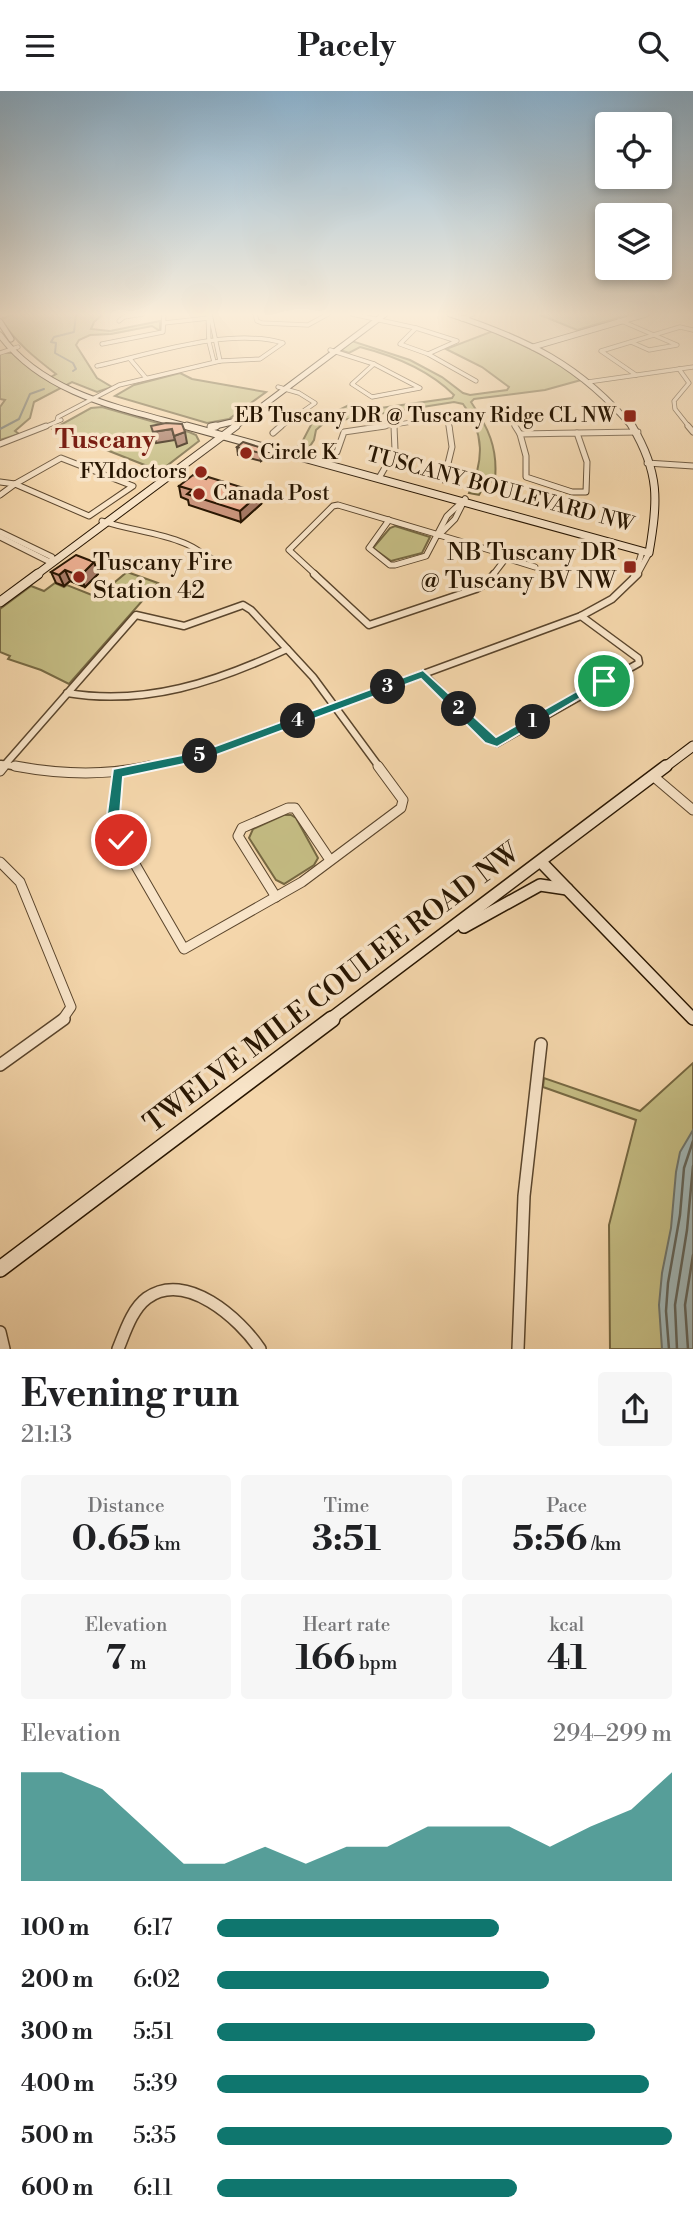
<!DOCTYPE html>
<html lang="en">
<head>
<meta charset="utf-8">
<style>
  :root { --surface:#fff; --page:#f6f6f6; --text:#202124; --muted:#757577; --accent:#0f766e }
  body { margin:0; font-family:"Libre Bodoni",serif; background:var(--page); color:var(--text); height:100vh; display:flex; flex-direction:column; font-size:26px; white-space:nowrap }
  * { box-sizing:border-box; margin:0 }
  p { font-size:23px; color:var(--muted) }
  .icon { flex:none; width:38px; height:38px; fill:none; stroke:currentColor; stroke-width:2; stroke-linecap:round; stroke-linejoin:round }
  .map { position:relative; height:1258px; overflow:hidden }
  .side { display:flex; flex-direction:column; background:var(--surface); flex:1 }
  .side>* { flex:none }
  .buttons { position:absolute; left:595px; top:21px; display:grid; gap:14px }
  .buttons a { display:grid; place-items:center; width:77px; height:77px; border-radius:7px; background:var(--surface); box-shadow:0 4px 10px #0003; font-size:35px }
  .pin { position:absolute; display:grid; place-items:center; width:60px; height:60px; color:#fff; margin:-30px; border:4px solid #fff; border-radius:50%; box-shadow:0 2px 7px #0007 }
  .km { position:absolute; width:35px; height:35px; margin:-18px; border-radius:50%; background:#222; color:#fff; font-size:19px; line-height:35px; text-align:center }
  .round { display:grid; place-items:center; flex:none; width:74px; height:74px; border-radius:7px; background:var(--page) }
  .summary { display:flex; align-items:center; justify-content:space-between; height:119px; padding:0 21px }
  h1 { font-size:38px; font-weight:700; line-height:52px }
  .figures { display:grid; grid-template-columns:repeat(3,1fr); gap:10px; height:119px; padding:7px 21px }
  .figures div { display:grid; align-content:center; border-radius:7px; background:var(--page); text-align:center }
  .figures b { font-size:35px; font-weight:700 }
  .figures small { font-size:19px; font-weight:400 }
  .figures p { font-size:19px }
  .chart { height:196px; padding:14px 21px }
  .chart p { display:flex; justify-content:space-between }
  .chart svg { width:100%; height:126px; margin-top:7px; fill:var(--accent); opacity:.7 }
  ul { padding:0 21px; list-style:none; font-size:23px }
  li { display:grid; grid-template-columns:112px 84px 1fr; align-items:center; height:52px }
  li i { height:18px; border-radius:9px; background:var(--accent) }
  header { display:flex; justify-content:space-between; align-items:center; height:91px; padding:0 21px; background:var(--surface); font-size:32px; font-weight:700 }
  .map>svg:first-child { display:block }
  .green { fill:#c4bc83; stroke:#766842; stroke-width:2 }
  .water { fill:#a1b6b5; stroke:#70766d; stroke-width:2 }
  .lines { fill:none; stroke-linecap:round; stroke-linejoin:round }
  .shore { stroke:#64665b; stroke-width:2.5 }
  .stream { stroke:#70766d; stroke-width:2 }
  .street-far4-casing { stroke:#5a452c; stroke-width:5 }
  .street-far3-casing { stroke:#5a452c; stroke-width:7 }
  .street-far2-casing { stroke:#5a452c; stroke-width:9 }
  .street-far1-casing { stroke:#5a452c; stroke-width:11 }
  .street-casing { stroke:#5a452c; stroke-width:14 }
  .secondary-far4-casing { stroke:#271501; stroke-width:7 }
  .secondary-far3-casing { stroke:#271501; stroke-width:9 }
  .secondary-far2-casing { stroke:#271501; stroke-width:11 }
  .secondary-far1-casing { stroke:#271501; stroke-width:14 }
  .secondary-casing { stroke:#271501; stroke-width:18 }
  .street-far4 { stroke:#f8e4c8; stroke-width:3.5 }
  .street-far3 { stroke:#f8e4c8; stroke-width:5 }
  .street-far2 { stroke:#f8e4c8; stroke-width:6 }
  .street-far1 { stroke:#f8e4c8; stroke-width:9 }
  .street { stroke:#f8e4c8; stroke-width:11 }
  .secondary-far4 { stroke:#f8e4c8; stroke-width:5 }
  .secondary-far3 { stroke:#f8e4c8; stroke-width:7 }
  .secondary-far2 { stroke:#f8e4c8; stroke-width:9 }
  .secondary-far1 { stroke:#f8e4c8; stroke-width:11 }
  .secondary { stroke:#f8e4c8; stroke-width:15 }
  .wall { fill:#cc967e; stroke:#271501; stroke-width:2 }
  .shaded-wall { fill:#a67a66; stroke:#271501; stroke-width:2 }
  .building { fill:#edaf92; stroke:#271501; stroke-width:2 }
  .route { fill:#0f766e; stroke:#fff; stroke-width:2 }
  .poi-dot { fill:#8f2418; stroke:#f8e4c8; stroke-width:2.5 }
  .labels { text-anchor:middle; dominant-baseline:central; stroke-width:7; stroke-linejoin:round; paint-order:stroke }
  .far-poi-label { font-size:21px; fill:#271501; stroke:#f8e4c8; text-anchor:end }
  .far-street-label { font-size:21px; fill:#271501; stroke:#f8e4c8 }
  .poi-label { font-size:24px; fill:#271501; stroke:#f8e4c8; text-anchor:end }
  .far-district-label { font-size:26px; font-weight:bold; fill:#7a1f14; stroke:#f8e4c8 }
  .near-street-label { font-size:28px; fill:#271501; stroke:#f8e4c8 }
</style>
</head>
<body>
<header><svg class="icon" aria-label="menu" viewBox="0 0 24 24"><path d="M4 6h16M4 12h16M4 18h16"/></svg>Pacely<svg class="icon" aria-label="search" viewBox="0 0 24 24"><circle cx="10" cy="10" r="6"/><path d="M15 15l6 6"/></svg></header>
<div class="map">
<svg width="693" height="1258" viewBox="0 0 693 1258">
  <rect width="100%" height="100%" fill="#f4d6ab"/>
  <filter id="stains"><feTurbulence type="fractalNoise" baseFrequency=".00286" numOctaves="4"/><feColorMatrix values="0 0 0 0 .2 0 0 0 0 .09 0 0 0 0 .02 0 0 0 .5 -.17"/></filter>
  <radialGradient id="worn" r=".72"><stop offset=".6" stop-color="#630" stop-opacity="0"/><stop offset="1" stop-color="#630" stop-opacity=".3"/></radialGradient>
  <!-- green -->
  <g class="green">
    <path d="M14,223h89l-9,8 -3,7 19,2 50,-10v10l-8,-5 -41,8 -21,1 -11,5 -3,5 21,33 15,9 -15,5 -25,-10 -38,20 -4,16 -15,13 4,3 -19,6v-33l5,-7 -5,-1v-46h12l35,26 9,-5c-22,-17 -40,-31 -55,-55z"/>
    <path d="M538,223h94l-55,16z"/>
    <path d="M493,240l57,27 31,22 -36,10 -71,9 -3,3c17,25 27,46 24,77l-11,7 -5,9 -10,-2c15,-32 16,-60 -6,-89l-9,-2 -63,10 7,9 -6,1 -8,-9 -60,10 -8,7 -2,10 -8,12 -13,-4 7,-2 12,-23 37,-18 17,5 86,-12 2,-3c-25,-25 -59,-39 -94,-48l-11,6 -9,-3 12,-9 58,19 32,17 21,16 7,2 37,-5 2,-3 -27,-20 -36,-18z"/>
    <path d="M180,282l12,6 74,13 -37,27 -22,4 -92,-27 19,-11z"/>
    <path d="M102,316l87,25 7,3 3,6 -39,30 -107,-42 38,-21z"/>
    <path d="M395,435l35,11 -8,16 -31,8 -18,-13 17,-20z"/>
    <path d="M127,481l31,11 -89,101 -28,-14 -33,-11 2,-3 -10,-4v-43l31,-23 13,5 11,-8 9,4 3,-2 30,12z"/>
    <path d="M284,724h7l5,3 22,40 -4,7 -30,19 -8,-4 -27,-42 4,-9z"/>
    <path d="M693,972v286h-83l-1,-124 27,-105 -93,-33 1,-9 96,33z"/>
  </g>
  <!-- water -->
  <path class="water" d="M693,1039v219h-31l-3,-44 3,-32 9,-45 5,-56 4,-20z"/>
  <g class="lines">
    <!-- shore -->
    <g class="shore">
      <path d="M669,1258l-3,-38 2,-28 12,-68 4,-47 9,-27"/>
      <path d="M677,1258l-2,-44 12,-75 6,-64"/>
      <path d="M688,1258l-3,-44 8,-50"/>
    </g>
    <!-- stream -->
    <g class="stream">
      <path d="M73,280l3,-2 -3,-6 -18,-10 1,-10 -5,-1 3,-5 20,-5 2,-18"/>
      <path d="M0,338l19,-10 11,-25 14,-5"/>
    </g>
    <defs>
      <g id="street-far4">
        <path d="M208,223l1,28 5,20"/>
        <path d="M210,223l10,47"/>
        <path d="M255,223l2,7 5,2 46,2 20,-11"/>
        <path d="M352,223l64,14"/>
        <path d="M462,228l11,-5"/>
        <path d="M619,229l58,25 -28,5 -18,-8"/>
        <path d="M119,230l5,-4 19,-3"/>
        <path d="M164,232l45,-5"/>
        <path d="M416,237l41,13 -29,13 -28,-10z"/>
        <path d="M102,253l61,-12 1,-18"/>
        <path d="M330,259l44,14"/>
        <path d="M0,262l18,-6"/>
        <path d="M428,263l48,27"/>
        <path d="M130,268l16,19"/>
        <path d="M374,273l46,24 -48,9 -20,-13z"/>
        <path d="M679,278l10,14 -15,18 1,8 15,19"/>
        <path d="M636,284l-35,-24 79,-24 13,3"/>
        <path d="M588,291l105,-15"/>
        <path d="M278,296l21,6 16,10 -36,25"/>
        <path d="M504,318l12,19"/>
        <path d="M57,330l1,-4 61,-32 101,-24 40,-2 23,-16c-54,-16 -132,11 -186,23"/>
        <path d="M394,333v4"/>
        <path d="M42,337l19,-8"/>
        <path d="M374,337l70,-11 6,11"/>
      </g>
      <g id="street-far3">
        <path d="M515,335l5,8"/>
        <path d="M688,335l5,6"/>
        <path d="M273,342l8,-7"/>
        <path d="M577,342l10,29 -1,30h-14l-46,-15v-21l-6,-22z"/>
        <path d="M577,342l61,-1"/>
        <path d="M0,353l46,-18"/>
        <path d="M337,361l7,-20 41,-6"/>
        <path d="M61,367l72,28 -44,30 -74,-32z"/>
        <path d="M647,372l46,3"/>
        <path d="M379,387l16,-28 -1,-24"/>
        <path d="M444,389l8,-33 -3,-21"/>
        <path d="M0,391l15,2"/>
        <path d="M0,404l15,-11"/>
        <path d="M389,429l-20,28 21,17h5l31,-9 21,-40 18,-17"/>
        <path d="M102,430c27,9 55,11 82,22 18,7 23,18 45,21"/>
        <path d="M0,441l52,25 2,4"/>
        <path d="M439,444l16,-16 10,-20"/>
        <path d="M0,446l48,24h6"/>
        <path d="M506,467l29,9"/>
        <path d="M316,484l-27,-25 44,-44 5,-1 165,49 3,4 -13,17"/>
        <path d="M635,484l7,-23"/>
        <path d="M637,484l12,-22"/>
      </g>
      <g id="street-far2">
        <path d="M314,483l55,51 107,-36 12,-7 6,-8"/>
        <path d="M634,486l1,-3"/>
        <path d="M423,583l66,65 8,4 142,-80 -1,-5 -57,-42"/>
        <path d="M67,602c79,13 149,-11 220,-44"/>
        <path d="M1,673l23,4"/>
        <path d="M2,677l134,-153 48,11 59,-21 8,5 62,67 67,91"/>
        <path d="M140,677l63,-13 378,-139 31,-17 26,-25"/>
      </g>
      <g id="street-far1">
        <path d="M15,675c43,8 91,10 134,0"/>
        <path d="M0,680l4,-5"/>
        <path d="M118,682l-4,41 7,26 63,109 118,-67 99,-74 2,-8 -25,-34"/>
        <path d="M653,685l40,34"/>
        <path d="M0,771l20,20 51,125 -9,13"/>
        <path d="M276,806l-38,-61 4,-8 46,-20h7l35,52"/>
      </g>
      <g id="street">
        <path d="M0,974l64,-46"/>
        <path d="M0,1241l4,17"/>
        <path d="M118,1258c7,-17 14,-40 29,-51 39,-28 93,21 113,51"/>
        <path d="M518,1258l6,-153 17,-152"/>
      </g>
      <g id="secondary-far4">
        <path d="M450,223c76,25 131,51 183,114"/>
        <path d="M0,231l11,17"/>
        <path d="M0,244c45,61 125,74 193,93"/>
        <path d="M533,256l113,-33"/>
        <path d="M211,336l21,-5"/>
        <path d="M233,337l152,-114"/>
      </g>
      <g id="secondary-far3">
        <path d="M187,335l462,127c9,-52 11,-80 -17,-127"/>
        <path d="M211,336l5,-1"/>
        <path d="M36,484l200,-149"/>
      </g>
      <g id="secondary-far2">
        <path d="M0,511l38,-28"/>
        <path d="M664,677l29,-22"/>
      </g>
      <g id="secondary-far1">
        <path d="M541,771l152,157"/>
        <path d="M464,836l76,-42 27,4"/>
        <path d="M329,929l337,-254"/>
      </g>
      <path id="secondary" d="M0,1178l332,-250"/>
    </defs>
    <!-- street-far4 casing -->
    <use href="#street-far4" class="street-far4-casing"/>
    <!-- street-far3 casing -->
    <use href="#street-far3" class="street-far3-casing"/>
    <!-- street-far2 casing -->
    <use href="#street-far2" class="street-far2-casing"/>
    <!-- street-far1 casing -->
    <use href="#street-far1" class="street-far1-casing"/>
    <!-- street casing -->
    <use href="#street" class="street-casing"/>
    <!-- secondary-far4 casing -->
    <use href="#secondary-far4" class="secondary-far4-casing"/>
    <!-- secondary-far3 casing -->
    <use href="#secondary-far3" class="secondary-far3-casing"/>
    <!-- secondary-far2 casing -->
    <use href="#secondary-far2" class="secondary-far2-casing"/>
    <!-- secondary-far1 casing -->
    <use href="#secondary-far1" class="secondary-far1-casing"/>
    <!-- secondary casing -->
    <use href="#secondary" class="secondary-casing"/>
    <!-- street-far4 -->
    <use href="#street-far4" class="street-far4"/>
    <!-- street-far3 -->
    <use href="#street-far3" class="street-far3"/>
    <!-- street-far2 -->
    <use href="#street-far2" class="street-far2"/>
    <!-- street-far1 -->
    <use href="#street-far1" class="street-far1"/>
    <!-- street -->
    <use href="#street" class="street"/>
    <!-- secondary-far4 -->
    <use href="#secondary-far4" class="secondary-far4"/>
    <!-- secondary-far3 -->
    <use href="#secondary-far3" class="secondary-far3"/>
    <!-- secondary-far2 -->
    <use href="#secondary-far2" class="secondary-far2"/>
    <!-- secondary-far1 -->
    <use href="#secondary-far1" class="secondary-far1"/>
    <!-- secondary -->
    <use href="#secondary" class="secondary"/>
  </g>
  <!-- wall -->
  <g class="wall">
    <path d="M237,356l28,2 1,8 -5,4 -23,-6z"/>
    <path d="M179,395l82,18 -20,18 -52,-17 -1,-5 -7,-3z"/>
    <path d="M94,471l4,12 -13,13 -15,-6 -6,5 -8,-3 -5,-11z"/>
  </g>
  <!-- shaded-wall -->
  <g class="shaded-wall">
    <path d="M172,338l3,11 -19,3 -3,-11z"/>
    <path d="M185,341l2,11 -10,4 -3,-11z"/>
    <path d="M265,358l1,8 -5,4 -1,-8z"/>
    <path d="M260,402l1,11 -20,18 -1,-11z"/>
    <path d="M94,471l4,12 -13,13 -5,-11z"/>
    <path d="M65,479l5,11 -6,5 -5,-11z"/>
  </g>
  <!-- building -->
  <g class="building">
    <path d="M166,332l16,1 3,8 -11,4 -2,-7 -19,3 -2,-6z"/>
    <path d="M243,351l22,7 -5,4 -23,-6z"/>
    <path d="M193,384l13,4 2,-2 52,16 -20,18 -53,-17 5,-4 -13,-4z"/>
    <path d="M76,464l18,7 -14,14 -15,-6 -6,5 -8,-3z"/>
  </g>
  <!-- sky -->
  <linearGradient id="sky" x2="0" y2="1"><stop stop-color="#8bb5d4"/><stop offset="0.56" stop-color="#faedd9"/><stop offset="1" stop-color="#faedd9" stop-opacity="0"/></linearGradient>
  <rect width="693" height="399" fill="url(#sky)"/>
  <!-- route -->
  <path class="route" d="M423,579l73,67 104,-59h8l1,3 -112,66 -12,-4 -64,-64 -218,81 -80,17 -3,37 8,26 -7,6 -4,-2 -10,-30 6,-45 89,-18z"/>
  <!-- markers -->
  <g class="poi-dot">
    <rect x="623" y="318" width="14" height="14" rx="3.5"/>
    <circle cx="246" cy="362" r="7"/>
    <circle cx="201" cy="381" r="7"/>
    <circle cx="199" cy="403" r="7"/>
    <rect x="623" y="469" width="14" height="14" rx="3.5"/>
    <circle cx="79" cy="486" r="7"/>
  </g>
  <g class="labels">
    <!-- far-poi labels -->
    <g class="far-poi-label">
      <text x="616" y="325">EB Tuscany DR @ Tuscany Ridge CL NW</text>
      <text x="260" y="362" text-anchor="start">Circle K</text>
      <text x="187" y="381">FYIdoctors</text>
      <text x="213" y="403" text-anchor="start">Canada Post</text>
    </g>
    <!-- far-street labels -->
    <g class="far-street-label">
      <text transform="translate(500 399) rotate(15)">TUSCANY BOULEVARD NW</text>
    </g>
    <!-- poi labels -->
    <g class="poi-label">
      <text x="616" y="462">NB Tuscany DR<tspan x="616" dy="28">@ Tuscany BV NW</tspan></text>
      <text x="93" y="472" text-anchor="start">Tuscany Fire<tspan x="93" dy="28">Station 42</tspan></text>
    </g>
    <!-- far-district labels -->
    <g class="far-district-label">
      <text x="105" y="349">Tuscany</text>
    </g>
    <!-- near-street labels -->
    <g class="near-street-label">
      <text transform="translate(332 897) rotate(-37)">TWELVE MILE COULEE ROAD NW</text>
    </g>
  </g>
  <rect width="100%" height="100%" filter="url(#stains)"/>
  <rect width="100%" height="100%" fill="url(#worn)"/>
</svg>
<div class="buttons">
<a><svg class="icon" aria-label="locate" viewBox="0 0 24 24"><circle cx="12" cy="12" r="6"/><path d="M12 2v4M12 18v4M2 12h4M18 12h4"/></svg></a>
<a><svg class="icon" aria-label="layers" viewBox="0 0 24 24"><path d="M12 4l9 5-9 5-9-5zM3 14l9 5 9-5"/></svg></a>
</div>
<div class="pin" style="left:604px;top:590px;background:#1e9e55"><svg class="icon" aria-label="arrive" viewBox="0 0 24 24"><path d="M6 21V4h12l-3 4 3 4H6"/></svg></div>
<div class="pin" style="left:121px;top:749px;background:#d93025"><svg class="icon" aria-label="check" viewBox="0 0 24 24"><path d="M5 12l5 5 9-10"/></svg></div>
<b class="km" style="left:533px;top:631px">1</b>
<b class="km" style="left:459px;top:618px">2</b>
<b class="km" style="left:388px;top:596px">3</b>
<b class="km" style="left:298px;top:630px">4</b>
<b class="km" style="left:200px;top:665px">5</b>
</div>
<section class="side">
<div class="summary"><div><h1>Evening run</h1><p>21:13</p></div><a class="round"><svg class="icon" aria-label="share" viewBox="0 0 24 24"><path d="M12 15V3M7 8l5-5 5 5M5 13v7h14v-7"/></svg></a></div>
<div class="figures">
<div><p>Distance</p><b>0.65<small> km</small></b></div>
<div><p>Time</p><b>3:51</b></div>
<div><p>Pace</p><b>5:56<small> /km</small></b></div>
</div>
<div class="figures">
<div><p>Elevation</p><b>7<small> m</small></b></div>
<div><p>Heart rate</p><b>166<small> bpm</small></b></div>
<div><p>kcal</p><b>41</b></div>
</div>
<div class="chart"><p><span>Elevation</span>294–299 m</p>
<svg viewBox="0 0 160 44" preserveAspectRatio="none"><path d="M0 44V6L10 6L20 12L30 25L40 38L50 38L60 32L70 38L80 32L90 32L100 25L110 25L120 25L130 32L140 25L150 19L160 6V44z"/></svg>
</div>
<ul>
<li><b>100 m</b>6:17<i style="width:62%"></i></li>
<li><b>200 m</b>6:02<i style="width:73%"></i></li>
<li><b>300 m</b>5:51<i style="width:83%"></i></li>
<li><b>400 m</b>5:39<i style="width:95%"></i></li>
<li><b>500 m</b>5:35<i style="width:100%"></i></li>
<li><b>600 m</b>6:11<i style="width:66%"></i></li>
</ul>
</section>
</body>
</html>
